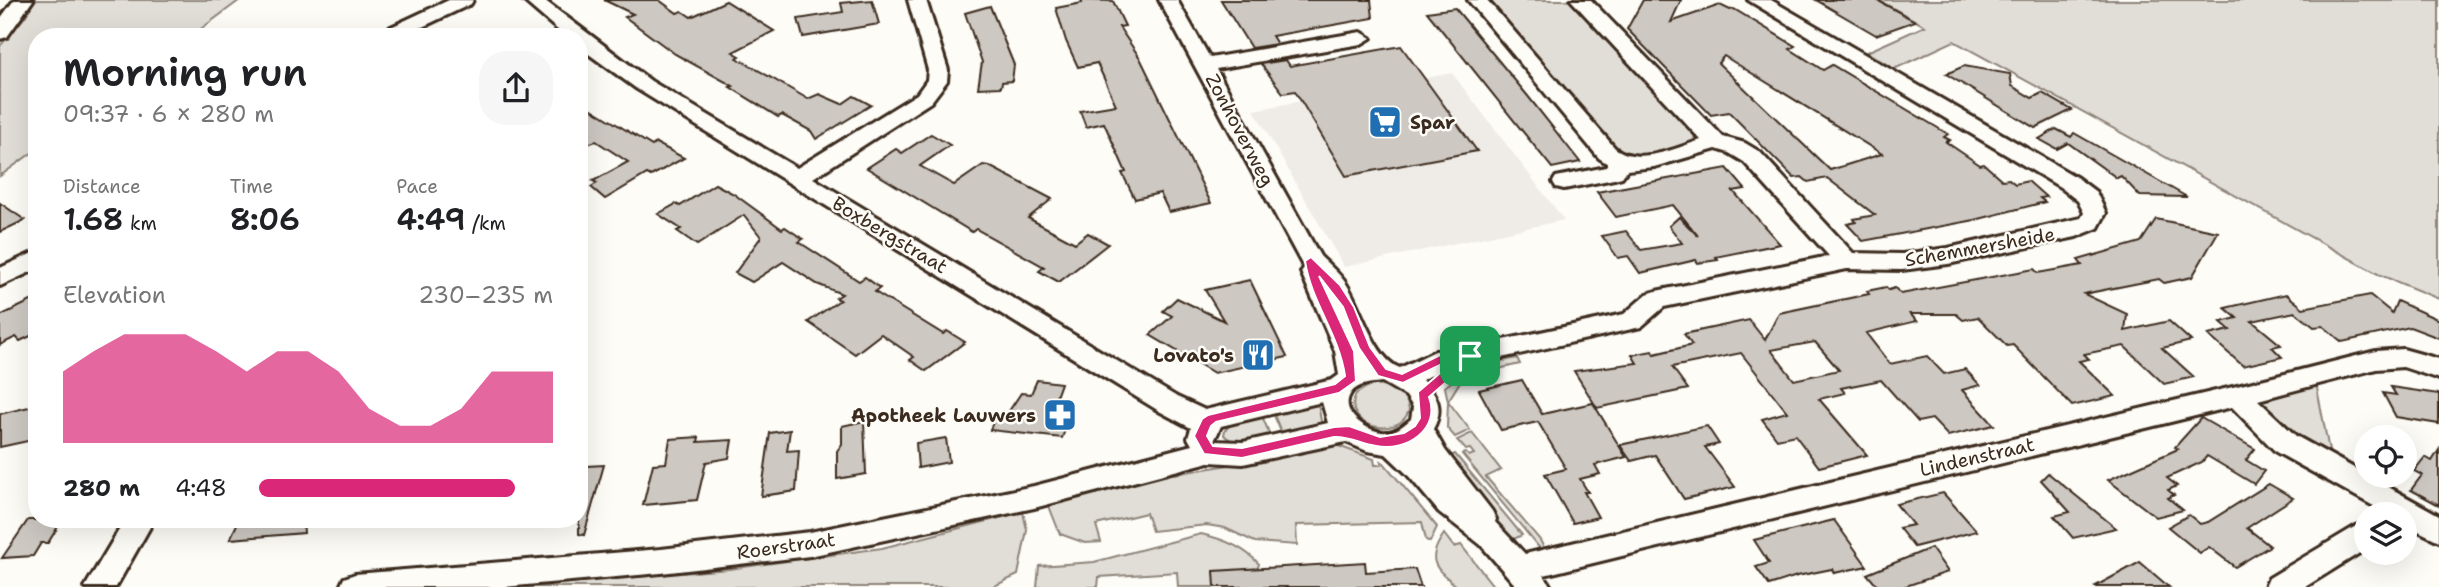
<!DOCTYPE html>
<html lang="en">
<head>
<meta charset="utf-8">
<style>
  :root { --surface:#fff; --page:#f6f6f6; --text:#202124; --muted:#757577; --accent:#db2777 }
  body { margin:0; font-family:"Shantell Sans",sans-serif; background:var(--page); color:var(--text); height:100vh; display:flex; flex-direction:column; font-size:26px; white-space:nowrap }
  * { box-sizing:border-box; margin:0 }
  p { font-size:23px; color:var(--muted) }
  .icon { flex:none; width:38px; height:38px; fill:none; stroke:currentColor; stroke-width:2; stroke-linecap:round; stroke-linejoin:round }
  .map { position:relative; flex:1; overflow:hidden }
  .side { position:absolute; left:28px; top:28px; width:560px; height:500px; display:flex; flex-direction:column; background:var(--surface); border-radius:28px; box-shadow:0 7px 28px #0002 }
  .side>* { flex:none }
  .buttons { position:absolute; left:2354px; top:425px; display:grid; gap:14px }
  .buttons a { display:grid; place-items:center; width:63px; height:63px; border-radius:50%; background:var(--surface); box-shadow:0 7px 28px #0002; font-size:35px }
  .pin { position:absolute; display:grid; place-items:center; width:60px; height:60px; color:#fff; margin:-30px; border-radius:14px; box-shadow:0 4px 10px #0006 }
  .round { display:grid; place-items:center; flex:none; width:74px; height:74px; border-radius:28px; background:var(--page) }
  .summary { display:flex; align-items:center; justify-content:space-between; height:119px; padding:0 35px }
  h1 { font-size:38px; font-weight:600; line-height:52px }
  .figures { display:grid; grid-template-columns:repeat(3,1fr); gap:10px; height:119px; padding:7px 35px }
  .figures div { display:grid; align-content:center }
  .figures b { font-size:30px; font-weight:600 }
  .figures small { font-size:19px; font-weight:400 }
  .figures p { font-size:19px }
  .chart { height:196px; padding:14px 35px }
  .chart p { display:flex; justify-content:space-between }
  .chart svg { width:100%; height:126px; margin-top:7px; fill:var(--accent); opacity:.7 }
  ul { padding:0 35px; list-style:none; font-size:23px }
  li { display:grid; grid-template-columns:112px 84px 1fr; align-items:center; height:52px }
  li i { height:18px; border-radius:9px; background:var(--accent) }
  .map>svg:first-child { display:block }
  .built { fill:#efece7 }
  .green { fill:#e1ded7; stroke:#8e847a; stroke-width:2 }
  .building { fill:#cdc8c2; stroke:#3b2a1e; stroke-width:2; fill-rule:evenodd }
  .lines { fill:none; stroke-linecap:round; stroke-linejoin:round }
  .minor-casing { stroke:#3b2a1e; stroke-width:6 }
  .minor { fill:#fdfcf7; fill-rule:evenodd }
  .route { fill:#db2777; stroke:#fff; stroke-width:2; fill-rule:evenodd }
  .labels { text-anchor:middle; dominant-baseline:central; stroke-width:5; stroke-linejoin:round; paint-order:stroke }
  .poi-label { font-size:19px; font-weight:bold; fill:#3b2a1e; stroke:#fdfcf7; text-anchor:end }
  .street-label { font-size:19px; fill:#3b2a1e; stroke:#fdfcf7 }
</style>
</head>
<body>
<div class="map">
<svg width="2439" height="587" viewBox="0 0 2439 587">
  <rect width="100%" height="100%" fill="#fdfcf7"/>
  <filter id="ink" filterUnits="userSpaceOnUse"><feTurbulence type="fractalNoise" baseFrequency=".0143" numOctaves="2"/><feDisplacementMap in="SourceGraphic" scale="14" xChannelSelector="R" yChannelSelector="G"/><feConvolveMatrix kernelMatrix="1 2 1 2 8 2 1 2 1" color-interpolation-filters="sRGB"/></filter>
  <g filter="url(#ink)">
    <!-- built -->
    <path class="built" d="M1452,73l112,147 -220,47 -90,-157z"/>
    <!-- green -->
    <g class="green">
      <path d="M35,0h205l-50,37h-153v112l-37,27v-130l25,-29z"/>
      <path d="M1483,0h89l123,131 -1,9c-17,11 -53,20 -73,13 -5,-2 -11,-7 -15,-9z"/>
      <path d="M1878,0h561v299l-61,-25 -424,-233 -60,28 -27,-17 58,-26z"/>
      <path d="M1517,358l3,6 -57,13 -15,24 22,29 -15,7 -8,-9 1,-27 -3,-14 22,-18z"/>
      <path d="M2316,383l15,78 -37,-20 -39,-39 7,-7z"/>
      <path d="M1370,385c18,-1 36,4 39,25 -10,32 -69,16 -53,-16z"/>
      <path d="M1317,397l4,24 6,8 -43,10 -13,-31z"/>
      <path d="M1262,416l8,19c-15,4 -34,13 -46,0l1,-5 9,-8z"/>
      <path d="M1472,433l29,37 -15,7 54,63 5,10h-4l-79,-96 4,-1 3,3 5,-2 -4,-5 -4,1 -9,-10z"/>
      <path d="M1333,444l41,15 1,6h6v-4l3,2 53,64 -7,15 -4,-2 -4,-18 -126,3 1,20 -42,-3 -30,-14 -18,-3 -55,6 -6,-18 -50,12 5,17 -16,1 -25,-9 -13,-33 126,-31 2,4 78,-13z"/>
      <path d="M1455,454l67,81 -10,5 -18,-18 1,-9 -26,-33 -11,-3 -14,-18z"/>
      <path d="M1023,512l4,18 -9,45 -26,12h-477l214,-18 153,-21z"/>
      <path d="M1201,534c23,5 43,13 58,30l-7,23h-74l-1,-15 -78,5 -1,10h-61l2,-21 55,-4z"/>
      <path d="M1444,534l10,13 7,-2 33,42h-36c-23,-19 -33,-26 -14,-53z"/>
    </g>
    <!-- building -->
    <g class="building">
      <path d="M604,0h55l18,13 5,-2 9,6 35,-16 48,30 -41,21 7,4 -3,2 71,41 11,-5 23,10 12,-8 17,9 -55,34 -5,-8 -29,-16 -4,2 -48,-30 3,-1 -58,-32 -50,-37 8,-3z"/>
      <path d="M872,0l7,24 -76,13 -5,-18 45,-7 -2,-9z"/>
      <path d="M1081,0l32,1 12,25 -6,1 21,31 71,145 -42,9 -9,-19 -25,6 -13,-26 4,-1 -22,-49 -18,4 -6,-16 36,-6 -19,-42 -19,4 -12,-26 -10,-33 26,-5z"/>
      <path d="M1221,0h150l2,18 -101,18 5,8 -26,4z"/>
      <path d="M1643,0h38l-10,22 49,-17 10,5 4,-1 61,37 -5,3 33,21 9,-5 116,69 -4,3 6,3 -4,2 34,23 4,-1 18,16 7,-1 6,5 13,-3 18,16 -6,1 5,4 -70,18 -112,21 -16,-17 9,-2 -2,-3 21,-4 -48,-37 -19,4 -6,-5 -8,1 -65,-66 -18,3 -84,-86zM1724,56l158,98 -52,16 -112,-107z"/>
      <path d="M1816,0h61l38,21 -39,14z"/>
      <path d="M990,6l24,59 -2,16 -10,1 -1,5 -23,1 4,-26 -17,-49z"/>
      <path d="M1455,8l72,87 53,67 -28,6 -125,-156z"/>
      <path d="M1401,46l76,105 -131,25 -51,-85 -12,2 -22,-29 25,-4 4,6z"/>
      <path d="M1964,66l46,8 2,12 20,12 10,-5 30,17 -37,18 -89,-54z"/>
      <path d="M579,101l73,45 4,-3 28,15 -33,18 -4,-2 -42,25 -14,-12 6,-4 -4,-2 35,-19 -32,-21 -17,6z"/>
      <path d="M2056,129l15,8 3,-4 113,64 -47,-1 -19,-20 -4,2 -49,-35 -11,6 -18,-10z"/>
      <path d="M931,134l19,11 -30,21 34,19 29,-20 6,1 63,33 -24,19 47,25 13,-10 20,11 -49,38 -20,-11 5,-4 -68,-38 -4,3 -105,-64 29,-19 6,4z"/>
      <path d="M1727,168l18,21 -12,2 47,53 -64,13 2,3 -20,3 -2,-3 -56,13 -12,-17 -10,2 -16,-22 24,-5 15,19 41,-7 -13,-17 10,-9 19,19 -25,-31 -57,12 -19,-25z"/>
      <path d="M715,184l19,10 48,35 3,-2 18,12 -4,3 60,39 6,-4 15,11 -5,4 68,42 4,-3 18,11 -39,29 -16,-11 4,-3 -33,-23 -26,20 -47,-32 32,-22 -4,-2 6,-4 -25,-10 -34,-22 -31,20 -17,-9 26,-36 -17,-22 -47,30 -20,-14 4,-2 -23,-15 18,-10 4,2z"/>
      <path d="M0,203l25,17 -25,12z"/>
      <path d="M2156,219l62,13 -26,45 -28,6 -5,-4 -75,15 43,20 -2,17 44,-10 22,20 -29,7 32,29 -30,7 -40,-38 -40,8 5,5 -10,2 36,35 -43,10 -59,-61 -6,1 -29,-29 -15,3 -7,-6h-46l7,7 -51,12 24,31 37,-8 17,18 21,-5 15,16 -18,5 32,35 -46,11 -16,-17 -14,3 -37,-42 -40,8 4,5 -26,6 48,56 -48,12 -24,-32 -18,4 -15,-20 25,-7 -46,-59 -69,14 16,22 -91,19 -23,-37 63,-8 -5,-8 20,-4 2,3 38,-9 -8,-11 65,-14 16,20 14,-27 90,-19 -2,-3 19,-4 3,3 6,-2 6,6 133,-25 4,4 44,-8 -4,-5 63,-18zM1815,342l24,28 -45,10 -23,-30z"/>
      <path d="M1250,280l37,77 -73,16 -64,-38 22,-19 -9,-5 14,-13 47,23 -19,-31z"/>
      <path d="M2286,294l17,14 67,-13 22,18 5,-12 42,19v18l-29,-11 -68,15 -19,-16 -9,1 -19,-15 -43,9 29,24 -9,2 10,10 -39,9 -35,-31 22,-5 -9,-8 16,-4 -12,-10z"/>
      <path d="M37,298v35l-17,8 -4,-4 -16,8v-29z"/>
      <path d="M1037,380l24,3 -9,25 20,3 -10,27 -72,-8 6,-16h11l14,-21 10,1z"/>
      <path d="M1522,380l20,34 51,-11 33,54 -31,8 5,9 -20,5 8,13h-4l14,25 -25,6 -28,-49 21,-5 -28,-47 -37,8 -22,-40z"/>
      <path d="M2391,387l48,7v30l-43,-7 -13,-24 13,2z"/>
      <path d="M37,405v34l-37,8v-33z"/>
      <path d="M2201,418l54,31 -9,11 18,11 -10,13 -47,-28 -5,6 -35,16 10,8 -9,4 6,5 -6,3 15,12 -27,7 -48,-37 70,-31 -3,-2z"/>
      <path d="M864,421l2,53 -29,5v-28l5,-7v-18z"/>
      <path d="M1707,426l12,18 -14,3 30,40 -51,12 -29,-44 -24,6 -11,-16z"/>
      <path d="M790,430l-3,21 12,-1 -3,41 -35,5 9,-63z"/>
      <path d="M699,437l-1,5 34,-2 -3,18 -23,4 -9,38 -54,5 10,-41 13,-1 4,-24z"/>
      <path d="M946,438l3,24 -31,6 -2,-25z"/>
      <path d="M2439,450v55l-28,-15 11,-15 -8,-4 11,-14 7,4z"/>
      <path d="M604,465l-20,70 -5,-1v-46l7,-22z"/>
      <path d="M2048,473l68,55 -43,10 -19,-22 16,-4 -29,-32z"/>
      <path d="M2269,484l24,14 -46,30 23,18 -35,21 -26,-20 -9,6 -32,-26 21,-12 11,9 8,-2z"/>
      <path d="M1943,493l34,38 -63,16 -15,-19 14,-3 -17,-21z"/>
      <path d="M28,520h34l-14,23h-7l-8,13 -31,2z"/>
      <path d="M239,520h64l1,13 -74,6z"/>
      <path d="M1834,520l33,46 -33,7 -2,-4 -35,7 -28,9 -13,-18 13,-4 -15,-23z"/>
      <path d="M1931,548l17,24 -45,15h-25l-11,-13z"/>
      <path d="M1365,562l1,10 49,-3 6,18h-206l-1,-16z"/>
      <path d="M2140,562l29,25h-75z"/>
    </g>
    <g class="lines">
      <defs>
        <g id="minor">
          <path d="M14,0h19l-26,37 -7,2v-20z"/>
          <path d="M449,0h24l-2,4 -70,33h-26l3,-4z"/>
          <path d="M523,0h21l107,81 146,87 120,-74 10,-14 1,-10 -20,-70h18l22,70 -1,11 -16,21 -118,76 364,219 28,13 127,-30 7,-5 -4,-24 -34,-79 3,-4 -145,-268h18l33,58 151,-26 10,6 -10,6 -145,25 104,187c9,9 20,18 27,29 14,22 28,75 53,83l35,-17 35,-4 154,-33 23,-20 9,-3 173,-35 -85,-94 -15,-9 -13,-4 -62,18 -27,3 -5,7 -8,2 -50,10 -8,-2 -3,-5 3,-5 50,-10 2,-3 -9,-6 -131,-158h19l128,148c24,18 60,0 86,-8l-130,-140h20l132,137 22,6 15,9 93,101 49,1 46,-6 133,-30 3,-5 -6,-12 -18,-14 -312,-187h23l305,177 20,15 10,21 -8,15 -22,9 -128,27 -46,6 -55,-1 -183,38 -23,20 -171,38 -22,2 -26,13c16,15 22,29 11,49l12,21 47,61 4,8 -1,3 30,32 712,-168 139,-35 27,-2 36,10v20l-36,-12 -27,2 -118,31 38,36 143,79v26l-35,-17v-10h-16l-112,-62 -44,-45 -688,168 7,12h-34l-36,-42 -42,-33 -32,-38 -21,-20 -19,-3 -21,-9 -103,22 -34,-2 -175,46 -224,48 -149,17 -157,14h-164l4,-9 11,-4 306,-25 149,-17 224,-46 158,-41 -4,-7 3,-10 -32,-17 -522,-322 -58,-42v-10h-13zM1382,382l24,14 7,11 -2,12c-7,6 -15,13 -24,13 -17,2 -50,-19 -36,-39 6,-9 21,-10 31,-11zM1322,402l6,21 -85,19 -29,-1 7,-15z"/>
          <path d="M37,251v18l-37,17v-18z"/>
          <path d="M125,520h29l-38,67h-31z"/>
          <path d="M2366,522v27l-61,38h-40l4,-9 87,-52z"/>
        </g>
      </defs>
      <!-- minor casing -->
      <use href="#minor" class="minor-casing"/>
      <!-- minor -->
      <use href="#minor" class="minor"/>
    </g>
  </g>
  <!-- route -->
  <path class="route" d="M1311,257l29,28 14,22 16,40 16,22 16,5 38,-19 30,-4 6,5 -47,41c12,32 -22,55 -53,49 -15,-2 -27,-10 -42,-9l-92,21 -38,-4 -10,-18 8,-17 6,-4 127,-31 10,-8c-6,-42 -34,-74 -40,-115zM1319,276l24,31 16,41 19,28 25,7 43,-21h7l-35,30 2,26 -5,8 -11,7 -24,4 -31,-11 -15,1 -92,21 -29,-2 -6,-10 4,-10 5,-4 123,-29 17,-12 -2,-30z"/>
  <!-- icons -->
  <defs>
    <symbol id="supermarket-square" viewBox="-11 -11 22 22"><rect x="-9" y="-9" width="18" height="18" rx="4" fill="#1f6fb2" stroke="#fdfcf7"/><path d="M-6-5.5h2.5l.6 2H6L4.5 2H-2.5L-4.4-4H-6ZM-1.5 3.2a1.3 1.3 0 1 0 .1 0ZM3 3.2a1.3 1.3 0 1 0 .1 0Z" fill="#fff"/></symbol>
    <symbol id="restaurant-square" viewBox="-11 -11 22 22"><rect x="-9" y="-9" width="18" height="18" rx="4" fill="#1f6fb2" stroke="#fdfcf7"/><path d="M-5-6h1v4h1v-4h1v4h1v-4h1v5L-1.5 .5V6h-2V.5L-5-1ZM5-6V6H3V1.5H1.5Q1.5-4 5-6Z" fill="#fff"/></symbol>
    <symbol id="pharmacy-square" viewBox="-11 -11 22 22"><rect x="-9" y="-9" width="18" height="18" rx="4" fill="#1f6fb2" stroke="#fdfcf7"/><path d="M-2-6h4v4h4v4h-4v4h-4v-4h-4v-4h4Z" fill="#fff"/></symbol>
  </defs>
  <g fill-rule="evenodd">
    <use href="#supermarket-square" x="1366" y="103" width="38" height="38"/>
    <use href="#restaurant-square" x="1239" y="336" width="38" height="38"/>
    <use href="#pharmacy-square" x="1041" y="396" width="38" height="38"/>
  </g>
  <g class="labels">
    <!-- poi labels -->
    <g class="poi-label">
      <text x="1410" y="122" text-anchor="start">Spar</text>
      <text x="1234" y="355">Lovato's</text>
      <text x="1036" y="415">Apotheek Lauwers</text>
    </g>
    <!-- street labels -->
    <g class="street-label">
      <text transform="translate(1240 130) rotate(62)">Zonhoverweg</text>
      <text transform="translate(890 235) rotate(31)">Boxbergstraat</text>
      <text transform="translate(1980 247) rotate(-10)">Schemmersheide</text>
      <text transform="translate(1977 457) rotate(-13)">Lindenstraat</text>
      <text transform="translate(786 546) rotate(-8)">Roerstraat</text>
    </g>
  </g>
</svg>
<div class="buttons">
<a><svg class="icon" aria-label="locate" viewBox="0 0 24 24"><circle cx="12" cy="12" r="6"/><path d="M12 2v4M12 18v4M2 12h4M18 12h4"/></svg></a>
<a><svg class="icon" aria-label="layers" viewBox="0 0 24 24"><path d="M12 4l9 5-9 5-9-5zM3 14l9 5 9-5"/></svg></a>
</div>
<div class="pin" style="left:1470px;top:356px;background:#1e9e55"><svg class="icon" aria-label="arrive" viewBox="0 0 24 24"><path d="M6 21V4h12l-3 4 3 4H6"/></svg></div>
<section class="side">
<div class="summary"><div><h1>Morning run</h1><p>09:37 · 6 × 280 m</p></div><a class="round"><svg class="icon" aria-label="share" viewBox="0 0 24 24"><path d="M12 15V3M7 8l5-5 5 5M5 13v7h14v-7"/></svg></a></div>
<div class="figures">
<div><p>Distance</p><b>1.68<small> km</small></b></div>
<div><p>Time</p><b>8:06</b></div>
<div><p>Pace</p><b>4:49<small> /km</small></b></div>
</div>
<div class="chart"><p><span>Elevation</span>230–235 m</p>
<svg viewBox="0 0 160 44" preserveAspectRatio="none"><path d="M0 44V19L10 12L20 6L30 6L40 6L50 12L60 19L70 12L80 12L90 19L100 32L110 38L120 38L130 32L140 19L150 19L160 19V44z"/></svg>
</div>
<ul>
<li><b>280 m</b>4:48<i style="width:87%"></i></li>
</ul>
</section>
</div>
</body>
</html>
